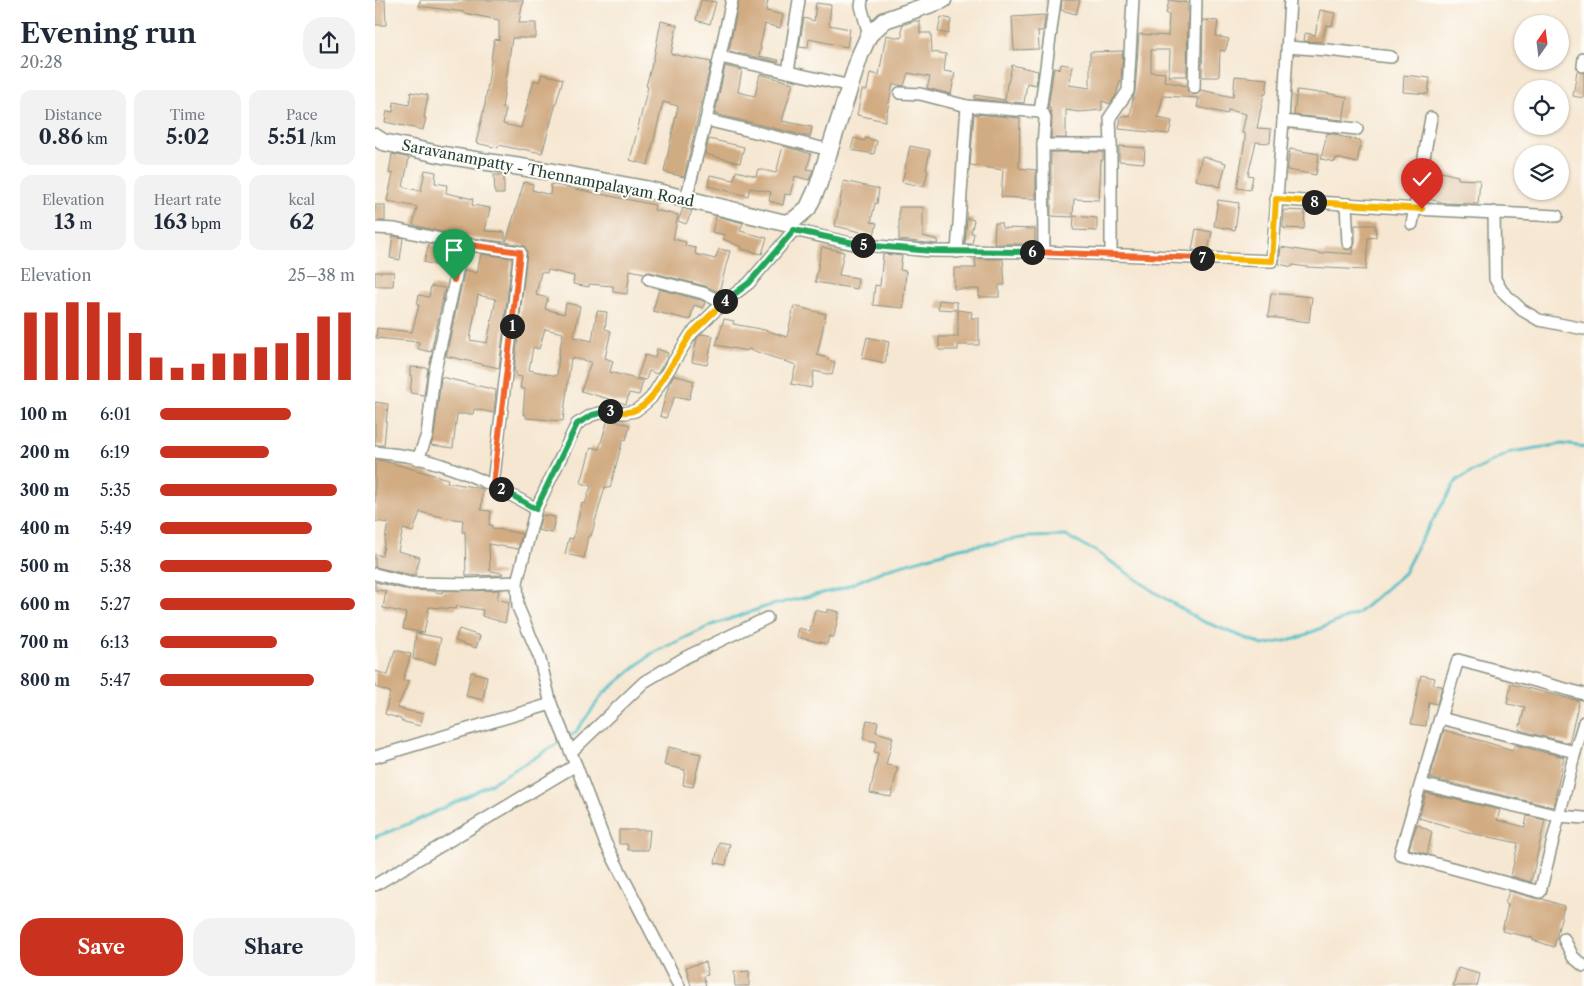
<!DOCTYPE html>
<html lang="en">
<head>
<meta charset="utf-8">
<style>
  :root { --surface:#fff; --page:#f2f2f3; --text:#1f2937; --muted:#747a83; --accent:#c8321e }
  body { margin:0; font-family:"Libre Caslon Text",serif; background:var(--page); color:var(--text); height:100vh; display:flex; flex-direction:column; font-size:19px; white-space:nowrap }
  * { box-sizing:border-box; margin:0 }
  p { font-size:16px; color:var(--muted) }
  .icon { flex:none; width:28px; height:28px; fill:none; stroke:currentColor; stroke-width:2; stroke-linecap:round; stroke-linejoin:round }
  .map { position:relative; flex:1; overflow:hidden }
  .drawer { display:flex; flex-direction:column; background:var(--surface); width:375px }
  .drawer>* { flex:none }
  .needle { width:32px; rotate:14deg }
  .controls { position:absolute; left:1139px; top:15px; display:grid; gap:10px }
  .controls a { display:grid; place-items:center; width:55px; height:55px; border-radius:50%; background:var(--surface); box-shadow:0 1px 4px #0004; font-size:25px }
  .pin { position:absolute; display:grid; place-items:center; width:42px; height:42px; color:#fff; margin:-51px -21px; border-radius:50% 50% 50% 0; rotate:-45deg; box-shadow:0 0 5px #0007 }
  .pin .icon { rotate:45deg }
  .km { position:absolute; width:25px; height:25px; margin:-12px; border-radius:50%; background:#222; color:#fff; font-size:14px; line-height:25px; text-align:center }
  .round { display:grid; place-items:center; flex:none; width:52px; height:52px; border-radius:20px; background:var(--page) }
  .head { display:flex; align-items:center; justify-content:space-between; height:85px; padding:0 20px }
  h1 { font-size:28px; font-weight:700; line-height:38px }
  .metrics { display:grid; grid-template-columns:repeat(3,1fr); gap:8px; height:85px; padding:5px 20px }
  .metrics div { display:grid; align-content:center; border-radius:12px; background:var(--page); text-align:center }
  .metrics b { font-size:21px; font-weight:700 }
  .metrics small { font-size:14px; font-weight:400 }
  .metrics p { font-size:14px }
  .chart { height:140px; padding:10px 20px }
  .chart p { display:flex; justify-content:space-between }
  .chart svg { width:100%; height:90px; margin-top:5px; stroke:var(--accent); stroke-width:6 }
  .primary-button { display:flex; gap:10px; margin-top:auto; padding:10px 20px }
  .primary-button a { flex:1; height:58px; border-radius:20px; background:var(--accent); color:#fff; font-size:20px; font-weight:700; line-height:58px; text-align:center }
  .primary-button a+a { background:var(--page); color:var(--text) }
  ul { padding:0 20px; list-style:none; font-size:16px }
  li { display:grid; grid-template-columns:80px 60px 1fr; align-items:center; height:38px }
  li i { height:12px; border-radius:6px; background:var(--accent) }
  main { display:flex; flex:1; min-height:0 }
  .map>svg:first-child { display:block }
  .lines { fill:none; stroke-linecap:round; stroke-linejoin:round }
  .stream { stroke:#4ebdc4; stroke-width:3 }
  .building { fill:#d1ab82; fill-rule:evenodd }
  .minor-casing { stroke:#8a9283; stroke-width:14 }
  .secondary-casing { stroke:#8a9283; stroke-width:19 }
  .minor { stroke:#fff; stroke-width:11 }
  .secondary { stroke:#fff; stroke-width:16 }
  .split-1-casing { stroke:#fff; stroke-width:10 }
  .split-2-casing { stroke:#fff; stroke-width:10 }
  .split-3-casing { stroke:#fff; stroke-width:10 }
  .split-4-casing { stroke:#fff; stroke-width:10 }
  .split-5-casing { stroke:#fff; stroke-width:10 }
  .split-6-casing { stroke:#fff; stroke-width:10 }
  .split-7-casing { stroke:#fff; stroke-width:10 }
  .split-8-casing { stroke:#fff; stroke-width:10 }
  .split-9-casing { stroke:#fff; stroke-width:10 }
  .split-1 { stroke:#f0652b; stroke-width:6 }
  .split-2 { stroke:#f0652b; stroke-width:6 }
  .split-3 { stroke:#22a559; stroke-width:6 }
  .split-4 { stroke:#f5b400; stroke-width:6 }
  .split-5 { stroke:#22a559; stroke-width:6 }
  .split-6 { stroke:#22a559; stroke-width:6 }
  .split-7 { stroke:#f0652b; stroke-width:6 }
  .split-8 { stroke:#f5b400; stroke-width:6 }
  .split-9 { stroke:#f5b400; stroke-width:6 }
  .labels { text-anchor:middle; dominant-baseline:central; stroke-width:4; stroke-linejoin:round; paint-order:stroke }
  .street-label { font-size:15px; fill:#1f3d34; stroke:#fdfcf7 }
</style>
</head>
<body>
<main>
<section class="drawer">
<div class="head"><div><h1>Evening run</h1><p>20:28</p></div><a class="round"><svg class="icon" aria-label="share" viewBox="0 0 24 24"><path d="M12 15V3M7 8l5-5 5 5M5 13v7h14v-7"/></svg></a></div>
<div class="metrics">
<div><p>Distance</p><b>0.86<small> km</small></b></div>
<div><p>Time</p><b>5:02</b></div>
<div><p>Pace</p><b>5:51<small> /km</small></b></div>
</div>
<div class="metrics">
<div><p>Elevation</p><b>13<small> m</small></b></div>
<div><p>Heart rate</p><b>163<small> bpm</small></b></div>
<div><p>kcal</p><b>62</b></div>
</div>
<div class="chart"><p><span>Elevation</span>25–38 m</p>
<svg viewBox="0 0 160 44" preserveAspectRatio="none"><path d="M5 44V11M15 44V11M25 44V6M35 44V6M45 44V11M55 44V21M65 44V33M75 44V38M85 44V36M95 44V31M105 44V31M115 44V28M125 44V26M135 44V21M145 44V13M155 44V11"/></svg>
</div>
<ul>
<li><b>100 m</b>6:01<i style="width:67%"></i></li>
<li><b>200 m</b>6:19<i style="width:56%"></i></li>
<li><b>300 m</b>5:35<i style="width:91%"></i></li>
<li><b>400 m</b>5:49<i style="width:78%"></i></li>
<li><b>500 m</b>5:38<i style="width:88%"></i></li>
<li><b>600 m</b>5:27<i style="width:100%"></i></li>
<li><b>700 m</b>6:13<i style="width:60%"></i></li>
<li><b>800 m</b>5:47<i style="width:79%"></i></li>
</ul>
<div class="primary-button"><a>Save</a><a>Share</a></div>
</section>
<div class="map">
<svg width="1209" height="986" viewBox="0 0 1209 986">
  <rect width="100%" height="100%" fill="#fdfcf7"/>
  <filter id="ink" filterUnits="userSpaceOnUse"><feTurbulence type="fractalNoise" baseFrequency=".02" numOctaves="2"/><feDisplacementMap in="SourceGraphic" scale="10" xChannelSelector="R" yChannelSelector="G"/><feConvolveMatrix kernelMatrix="1 2 1 2 8 2 1 2 1" color-interpolation-filters="sRGB"/></filter>
  <filter id="wash" filterUnits="userSpaceOnUse"><feTurbulence type="fractalNoise" baseFrequency=".0096" numOctaves="4" result="noise"/><feDisplacementMap in="SourceGraphic" scale="20" xChannelSelector="R" yChannelSelector="G"/><feGaussianBlur stdDeviation="1.12" result="paint"/><feColorMatrix in="noise" values="0 0 0 0 0 0 0 0 0 0 0 0 0 0 0 0 0 1.4 0 .05"/><feComposite in="paint" operator="in"/></filter>
  <g filter="url(#wash)">
    <rect width="100%" height="100%" fill="#f6e7d2"/>
    <g class="lines">
      <!-- stream -->
      <g class="stream">
        <path d="M193,737l7,-4 28,-39 48,-40 61,-29 56,-19 72,-17 47,-20 73,-21 68,-11 38,-1 31,16 59,41 44,27 63,25 32,-6 63,-26 46,-40 14,-28 39,-65 54,-28 52,-8 21,3"/>
        <path d="M0,837c66,-24 129,-59 188,-97"/>
      </g>
    </g>
    <g id="blocks">
      <!-- building -->
      <g class="building">
        <path d="M0,0h10l1,25h-11z"/>
        <path d="M45,0h103l-4,23h17v15h-24l-10,70 4,1 -3,15 18,4 13,-48 5,2 3,-8 21,5 -21,74 -20,-4 -1,1 -22,-5 -1,3 -22,-5 9,-39 9,-65 5,1v-20l-35,-7v-1l-45,-6z"/>
        <path d="M326,0l15,2 -6,22 -14,-4z"/>
        <path d="M364,0h29l-2,11 17,4 -3,13 -15,-4 -5,23h1l-2,9 20,4 -1,2 -49,-11z"/>
        <path d="M687,0h18l-4,14 -15,-4z"/>
        <path d="M794,0l19,3 -1,73h-18l1,-26h-19v22l14,1 -1,8 23,5 1,6 5,3 5,-1 3,-4 32,7 2,-21 33,3 -2,15h-2l-7,34 14,1 -1,14 -14,-1 -8,33 5,1 -3,14 -13,-2 8,-48v-6l-3,-1 4,-19 -18,-4 -1,4 -30,-7 2,-9 -36,-2 -5,22 14,3 -3,13 -50,-5 2,-13 9,1 3,-19 2,-6 4,-58 29,2 1,-22h-3z"/>
        <path d="M441,3l15,2 -2,20 21,4 -3,18 -38,-8 -1,9 -9,-1 5,-29 10,3z"/>
        <path d="M945,10l15,3 -3,13 -6,-1 -4,17 -18,-1 1,-8 10,2z"/>
        <path d="M670,15l-2,16h-5l1,18 -25,1 -2,-33z"/>
        <path d="M566,17l10,2 -3,15 -10,-2z"/>
        <path d="M828,20l15,1 -2,15 13,3 -4,12 -5,-1 -1,27h-17z"/>
        <path d="M286,21l16,4 -6,29 40,8 -27,115 -20,-5 14,-66 -15,-4 -15,63 -18,-5 18,-73 -2,-1 8,-29z"/>
        <path d="M539,21h6v12h11l1,19 14,2 -2,17 11,2 -4,21 -24,-6 3,-11 -22,-4 -4,13 -11,-2 -8,37 -28,-6 5,-25h5l3,-17 9,2 7,-40 16,3v-13z"/>
        <path d="M748,51l-2,28 -5,16 -6,9 -8,-3v9l-23,2 -13,-2v28h-15l1,-21 -2,-9h-2l6,-41 6,2 1,-5 12,2 -4,19 21,3v-36z"/>
        <path d="M637,65l26,6 -2,14 -9,-2 -3,20 -50,-4 1,-4 30,5 2,-17h1z"/>
        <path d="M350,66l17,4 -4,22 17,4 5,-22 33,9 -11,38 30,6 -2,10 -95,-23z"/>
        <path d="M1202,71l7,2v25l-11,-2z"/>
        <path d="M1029,75l26,3 -2,16 -25,-2z"/>
        <path d="M922,90l23,3v-1l27,5 -4,23 -49,-5z"/>
        <path d="M36,92l17,3 -4,23h2l-3,12 -38,-8 2,-11 6,1 1,-10 15,3z"/>
        <path d="M599,114l46,4 -1,50 17,2v29l-35,-2 2,-27 -33,-5z"/>
        <path d="M952,133l12,2v1l22,5 -4,22 -21,-5 -1,4 -14,-3z"/>
        <path d="M479,138l11,3v-3l12,3 -3,13 -23,-4z"/>
        <path d="M334,139l35,8 -4,16 -35,-9z"/>
        <path d="M408,146l28,8 -4,15 6,1 -4,10 -14,-4 -5,19 -5,-1 -2,11 -14,-4 2,-9 -21,-4 -2,8 -40,-10 2,-11 24,5 2,-9 20,5 2,-7 18,4z"/>
        <path d="M535,146l20,4 -4,20h2l-4,17 -22,-5z"/>
        <path d="M744,146l26,2 -1,15 -25,-2z"/>
        <path d="M915,149l29,5 -3,21 -29,-5z"/>
        <path d="M676,152h52v8h-2l-2,40 -25,-1 -1,18 -22,-1z"/>
        <path d="M17,154l17,4 -6,29 18,4 4,-21 11,2 -1,11 12,2 -1,8 27,6 -1,6 18,3 -5,23 20,1v10l-41,-5 -51,-12 4,-18 -30,-6 6,-27 -4,-1z"/>
        <path d="M827,156l24,7 -6,24 -24,-7z"/>
        <path d="M1057,170l26,6v3l22,1 -2,24 -32,-1 -18,-4 3,-14h-2z"/>
        <path d="M119,175h10v19h-9z"/>
        <path d="M469,181l35,8 -2,15 -2,-1 -4,19 6,1 -3,12 -39,-9z"/>
        <path d="M149,182l9,2 -1,6 18,5 1,-11 104,21 -1,5 24,5 -5,24 13,3 -1,4 11,2 -1,6 20,5 4,-10 11,2 -11,41 -14,-6 -55,-14 -6,1 -14,-3 -3,24 -14,-2v-6l-24,-2v3l-16,-3 1,-8 -26,-6 -1,3 -6,-1 -5,23 12,3 -3,11 19,5 2,-11 14,3 -6,31 18,4 5,-30 10,1 -2,17 6,2 -6,27 8,3 -3,11 33,9 -4,14 -10,-2 -3,11 -45,-13 10,-29 -20,-4 -8,63 -37,-3v-3l-3,-1 2,-25 -5,-1 2,-11 -6,-1v-4l-2,-1 13,-119 -3,-6 -18,-4zM170,329l18,4 -4,20 -2,23 -28,-6 4,-23 6,2z"/>
        <path d="M843,200l21,3 -4,27 -21,-4z"/>
        <rect x="0" y="205" width="10" height="16"/>
        <path d="M524,207h24v29l15,4 -1,4 -38,-4z"/>
        <path d="M308,208l9,3 -6,13 -8,-3z"/>
        <path d="M909,210l21,1 -1,18 -21,-1z"/>
        <path d="M341,216l27,7 -3,8 27,7 -5,16 -21,-5 1,-2 -19,-8 2,-4 -13,-3z"/>
        <path d="M699,216l23,2v13l-24,-1z"/>
        <path d="M592,218l7,2 -3,13h3l-2,11h-7z"/>
        <path d="M620,223h6l1,5 33,1v15h-41z"/>
        <path d="M980,225h20l1,12 -8,1 -2,32 -59,-3 -14,-2 -1,2 -13,-3 2,-17 43,7v-2l29,2v-5l2,-6z"/>
        <path d="M821,229l16,3 -4,19 -16,-1z"/>
        <path d="M18,236l10,2 -3,22 -10,-2z"/>
        <path d="M54,244l14,3 -5,19 -14,-4z"/>
        <path d="M447,247l22,5 -5,23 19,3 -1,11 -42,-7z"/>
        <path d="M106,254l31,4 -13,110 -53,-12 19,-86 12,3zM103,295l18,4 -9,44 -17,-3z"/>
        <path d="M508,254l19,2 -2,14 6,1 -3,37 -30,-3 2,-20 5,1z"/>
        <path d="M600,259h28l2,26h-6v12h-20v-8h-25v-21h22z"/>
        <path d="M0,272h19l-1,14h-18z"/>
        <path d="M56,286l14,2 -14,64 -13,-3 1,-7 -43,-4 1,-10 35,4 7,-27h-2l2,-10 10,2z"/>
        <path d="M284,289l41,11 5,2 -2,6 -9,-3 -4,15 -37,-9z"/>
        <path d="M896,293l41,4 -3,25 -41,-5z"/>
        <path d="M564,300l18,2v8l-19,-1z"/>
        <path d="M419,306l32,8 -9,41 11,3v2l7,2 -3,13 -18,-4 -3,17 -20,-4 5,-19 -48,-16 -1,2 -31,-6 8,-26 10,2 -1,3 32,6 22,7z"/>
        <path d="M583,310l14,2 -1,6h8v27h-21v5h-19v-13h19z"/>
        <path d="M327,334l11,2 -6,29 -15,-3 5,-24z"/>
        <path d="M492,337l22,5 -4,21 -23,-5z"/>
        <path d="M282,349l11,4 -2,7 -9,14 -8,-3 -3,9 -9,-2 8,-23 10,3z"/>
        <path d="M35,367l18,1 -4,27 -14,-2 2,-17h-2z"/>
        <path d="M299,375l20,6 -5,18 -14,-3 -9,22 -6,-2 9,-32z"/>
        <path d="M66,377l55,13 -2,23 -20,-4 -1,5h-16l-4,34 -22,-3 3,-9z"/>
        <path d="M0,402l13,2 -4,41h-9z"/>
        <path d="M233,419l22,6 -4,15 -3,-1 -13,49 -5,-1 -14,49h-3l-4,22 -19,-4 4,-16 4,1 9,-36 3,1 6,-18 -10,-3 10,-36 8,2z"/>
        <path d="M0,460l9,1 64,18 -1,3 36,7 -2,21 10,1 -2,14h3v3l30,6 -4,15 -29,-5 1,27 13,2 -1,2 -36,1 -1,-44h-3l1,-12 -16,-2 -27,-6 -7,20 -10,-3 -5,22 22,6 -5,19 -40,-9v-13l7,2 6,-33 -13,-2z"/>
        <path d="M167,515l13,2 -3,16 -14,-3z"/>
        <path d="M0,582l33,8 23,1 11,2v-2l57,-1 -2,9 12,3 -4,21 -23,-7 1,-6 -26,-4 -1,3 -27,-2 -5,26 -21,-4 3,-16 -23,-5 3,-17 -11,-1z"/>
        <path d="M452,609l12,3 -5,25 -5,-1 -2,8 -30,-7 2,-9 11,3 5,-21 12,3z"/>
        <path d="M84,629l21,7 -4,12 -21,-7z"/>
        <path d="M41,633l25,5 -6,26 -22,-5z"/>
        <path d="M20,650l16,4 -8,26 6,1 -12,27 26,6 -3,12 -19,-5v-2l-16,-5 5,-22 -15,-5v-16l13,4z"/>
        <path d="M96,672l16,4 -4,24 -17,-4z"/>
        <path d="M1046,675l14,3 -2,7 9,1 -5,18 -8,-2 -3,24 -15,-2z"/>
        <path d="M1136,684l68,17 -10,42 -50,-13 6,-23 -18,-3z"/>
        <path d="M492,720l11,2 -2,10 17,5 -7,28 12,2 -7,30 -21,-4 8,-40 -4,-1 3,-10 -14,-3z"/>
        <path d="M1069,730l69,20 2,-5 49,12 -11,50 -123,-29z"/>
        <path d="M293,747l33,7 -8,33 -10,-2 2,-15 -21,-5z"/>
        <path d="M1051,793l74,17 -3,10 28,7 2,-11 18,4 -14,62 -20,-6 7,-33 -43,-9 -56,-16z"/>
        <path d="M1042,824l15,8 -5,22 -18,-5z"/>
        <path d="M244,830h31l-2,20h-20l-1,-6h-8z"/>
        <path d="M344,842l11,2 -4,21 -11,-2z"/>
        <path d="M1134,891l29,8h5l21,7 -10,41 -21,-7v-2l-31,-7 6,-26 -3,-1z"/>
        <path d="M330,962l3,13 -5,1 3,10h-15l-5,-19z"/>
        <path d="M1083,968l22,6 -3,12h-24z"/>
        <path d="M374,971v15h-14l-1,-14z"/>
      </g>
    </g>
  </g>
  <g filter="url(#ink)">
    <use href="#blocks" fill-opacity="0" stroke="#8a9283" stroke-width="1"/>
    <g class="lines">
      <defs>
        <g id="minor">
          <path d="M487,0l-1,6 8,29"/>
          <path d="M912,47l40,3 64,7"/>
          <path d="M345,57l131,29"/>
          <path d="M1208,66l1,-8"/>
          <path d="M413,72l11,-72"/>
          <path d="M819,88l2,-88"/>
          <path d="M525,93l20,1 47,12 73,6 4,3 1,4 -2,26h68l-1,-28 18,-26 5,-91"/>
          <path d="M665,112l15,-112"/>
          <path d="M331,120l124,30"/>
          <path d="M908,121l74,8"/>
          <path d="M668,145l1,107"/>
          <path d="M311,199l20,-79 26,-120"/>
          <path d="M901,199l138,10 143,7"/>
          <path d="M971,204l2,39"/>
          <path d="M1119,212l1,67 7,12 20,19 17,10 45,9"/>
          <path d="M1037,224l19,-106"/>
          <path d="M0,228l20,1 68,15 57,8 -27,233"/>
          <path d="M419,230l60,14 78,7 112,1 228,9 11,-140 7,-121"/>
          <path d="M582,252l10,-146"/>
          <path d="M736,255v-110"/>
          <path d="M274,279l54,14 20,10"/>
          <path d="M0,452c14,2 29,3 42,6 43,10 82,29 119,51l-19,73 1,25 21,49 12,48"/>
          <path d="M43,459l9,-24 7,-60 29,-131"/>
          <path d="M161,509l41,-85 15,-9 16,-4 17,2 10,-2 8,-6 8,-7 40,-64 32,-31 26,-20 45,-53v-7"/>
          <path d="M0,574l35,9 60,1 47,-2"/>
          <path d="M1065,718l135,34 -35,140 -140,-38z"/>
          <path d="M1065,718l18,-58 126,34"/>
          <path d="M196,752l73,-70 42,-25 81,-39"/>
          <path d="M1200,752l9,-30"/>
          <path d="M0,757l176,-53 25,61 29,77 74,144"/>
          <path d="M1046,784l138,32 25,2"/>
          <path d="M0,885l201,-120"/>
          <path d="M1189,939l9,18 11,9"/>
        </g>
        <path id="secondary" d="M0,137l8,5 60,13 110,17 92,17 140,34 9,-3 14,-12 10,-22 42,-131 9,-20 16,-15 58,-20"/>
      </defs>
      <!-- minor casing -->
      <use href="#minor" class="minor-casing"/>
      <!-- secondary casing -->
      <use href="#secondary" class="secondary-casing"/>
      <!-- minor -->
      <use href="#minor" class="minor"/>
      <!-- secondary -->
      <use href="#secondary" class="secondary"/>
    </g>
  </g>
  <g class="lines" filter="url(#ink)">
    <defs>
      <path id="split-1" d="M79,280l9,-36 57,8 -8,74"/>
      <path id="split-2" d="M126,489l-8,-4 19,-159"/>
      <path id="split-3" d="M126,489l35,20 41,-85 15,-9 18,-4"/>
      <path id="split-4" d="M235,411c19,3 27,2 41,-13l40,-64 34,-33"/>
      <path id="split-5" d="M350,301l24,-18 45,-53 69,15"/>
      <path id="split-6" d="M488,245l69,6 100,1"/>
      <path id="split-7" d="M657,252l170,6"/>
      <path id="split-8" d="M827,258l70,3 4,-62 38,3"/>
      <path id="split-9" d="M939,202l108,7"/>
    </defs>
    <!-- split-1 casing -->
    <use href="#split-1" class="split-1-casing"/>
    <!-- split-2 casing -->
    <use href="#split-2" class="split-2-casing"/>
    <!-- split-3 casing -->
    <use href="#split-3" class="split-3-casing"/>
    <!-- split-4 casing -->
    <use href="#split-4" class="split-4-casing"/>
    <!-- split-5 casing -->
    <use href="#split-5" class="split-5-casing"/>
    <!-- split-6 casing -->
    <use href="#split-6" class="split-6-casing"/>
    <!-- split-7 casing -->
    <use href="#split-7" class="split-7-casing"/>
    <!-- split-8 casing -->
    <use href="#split-8" class="split-8-casing"/>
    <!-- split-9 casing -->
    <use href="#split-9" class="split-9-casing"/>
    <!-- split-1 -->
    <use href="#split-1" class="split-1"/>
    <!-- split-2 -->
    <use href="#split-2" class="split-2"/>
    <!-- split-3 -->
    <use href="#split-3" class="split-3"/>
    <!-- split-4 -->
    <use href="#split-4" class="split-4"/>
    <!-- split-5 -->
    <use href="#split-5" class="split-5"/>
    <!-- split-6 -->
    <use href="#split-6" class="split-6"/>
    <!-- split-7 -->
    <use href="#split-7" class="split-7"/>
    <!-- split-8 -->
    <use href="#split-8" class="split-8"/>
    <!-- split-9 -->
    <use href="#split-9" class="split-9"/>
  </g>
  <g class="labels">
    <!-- street labels -->
    <g class="street-label">
      <text transform="translate(173 173) rotate(11)">Saravanampatty - Thennampalayam Road</text>
    </g>
  </g>
</svg>
<div class="controls">
<a><svg class="needle" viewBox="-14 -14 28 28"><path d="M0-13l5 13h-10z" fill="#e53935"/><path d="M0 13l5-13h-10z" fill="#747a83"/></svg></a>
<a><svg class="icon" aria-label="locate" viewBox="0 0 24 24"><circle cx="12" cy="12" r="6"/><path d="M12 2v4M12 18v4M2 12h4M18 12h4"/></svg></a>
<a><svg class="icon" aria-label="layers" viewBox="0 0 24 24"><path d="M12 4l9 5-9 5-9-5zM3 14l9 5 9-5"/></svg></a>
</div>
<div class="pin" style="left:79px;top:280px;background:#1e9e55"><svg class="icon" aria-label="arrive" viewBox="0 0 24 24"><path d="M6 21V4h12l-3 4 3 4H6"/></svg></div>
<div class="pin" style="left:1047px;top:209px;background:#d93025"><svg class="icon" aria-label="check" viewBox="0 0 24 24"><path d="M5 12l5 5 9-10"/></svg></div>
<b class="km" style="left:137px;top:326px">1</b>
<b class="km" style="left:126px;top:489px">2</b>
<b class="km" style="left:235px;top:411px">3</b>
<b class="km" style="left:350px;top:301px">4</b>
<b class="km" style="left:488px;top:245px">5</b>
<b class="km" style="left:657px;top:252px">6</b>
<b class="km" style="left:827px;top:258px">7</b>
<b class="km" style="left:939px;top:202px">8</b>
</div>
</main>
</body>
</html>
